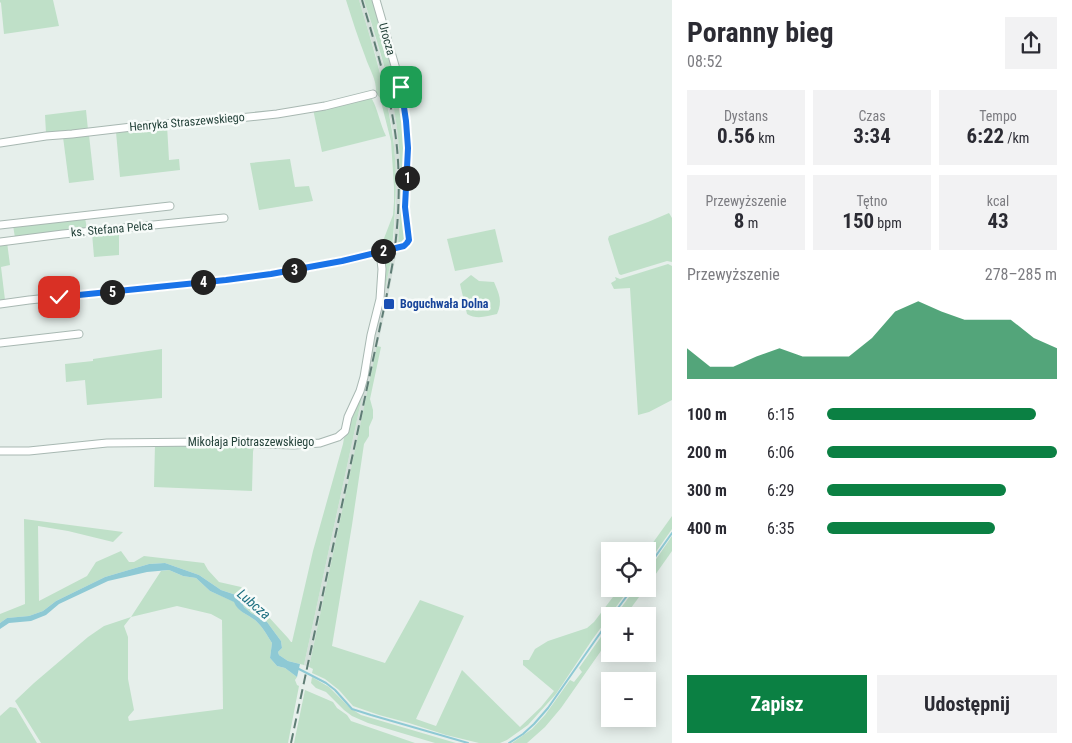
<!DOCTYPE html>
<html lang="pl">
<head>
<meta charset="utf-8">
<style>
  :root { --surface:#fff; --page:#f2f2f3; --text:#2b2b33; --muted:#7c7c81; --accent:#0b8043 }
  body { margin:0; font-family:"Roboto Condensed",sans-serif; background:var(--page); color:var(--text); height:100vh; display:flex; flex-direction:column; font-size:19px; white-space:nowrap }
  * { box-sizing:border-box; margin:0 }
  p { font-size:16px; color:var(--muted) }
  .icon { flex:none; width:28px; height:28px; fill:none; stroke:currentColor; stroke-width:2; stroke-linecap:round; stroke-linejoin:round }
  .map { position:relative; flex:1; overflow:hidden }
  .panel { display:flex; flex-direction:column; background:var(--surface); width:400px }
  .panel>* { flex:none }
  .fabs { position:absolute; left:601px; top:542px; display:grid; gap:10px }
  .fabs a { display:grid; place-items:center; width:55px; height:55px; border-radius:0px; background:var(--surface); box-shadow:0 2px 12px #0003; font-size:25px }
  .pin { position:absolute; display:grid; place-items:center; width:42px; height:42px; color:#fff; margin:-21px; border-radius:10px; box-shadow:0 2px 8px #0006 }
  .km { position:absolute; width:25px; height:25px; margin:-12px; border-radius:50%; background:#222; color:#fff; font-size:14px; line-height:25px; text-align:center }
  .round { display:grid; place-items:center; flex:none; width:52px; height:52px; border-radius:0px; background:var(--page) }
  .overview { display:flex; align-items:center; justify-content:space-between; height:85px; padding:0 15px }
  h1 { font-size:28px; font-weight:700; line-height:38px }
  .stats { display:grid; grid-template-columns:repeat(3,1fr); gap:8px; height:85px; padding:5px 15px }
  .stats div { display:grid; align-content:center; border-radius:0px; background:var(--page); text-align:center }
  .stats b { font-size:21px; font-weight:700 }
  .stats small { font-size:14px; font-weight:400 }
  .stats p { font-size:14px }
  .chart { height:140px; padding:10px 15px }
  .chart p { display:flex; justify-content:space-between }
  .chart svg { width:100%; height:90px; margin-top:5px; fill:var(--accent); opacity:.7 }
  .button { display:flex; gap:10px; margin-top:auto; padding:10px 15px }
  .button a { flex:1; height:58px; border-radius:0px; background:var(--accent); color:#fff; font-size:20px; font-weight:700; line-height:58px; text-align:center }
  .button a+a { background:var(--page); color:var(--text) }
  ul { padding:0 15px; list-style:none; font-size:16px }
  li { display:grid; grid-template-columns:80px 60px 1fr; align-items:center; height:38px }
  li i { height:12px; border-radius:6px; background:var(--accent) }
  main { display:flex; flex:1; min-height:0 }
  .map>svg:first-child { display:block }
  .built { fill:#d4dfda }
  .green { fill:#bfe0c8; fill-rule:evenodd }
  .water { fill:#8ec9d4 }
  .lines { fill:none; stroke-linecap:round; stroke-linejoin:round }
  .stream { stroke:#8ec9d4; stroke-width:2 }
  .street-casing { stroke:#a8b8b2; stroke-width:9 }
  .street { stroke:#fff; stroke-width:7 }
  .rail { stroke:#5f7d75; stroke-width:2; stroke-dasharray:10 5; stroke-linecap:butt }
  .route-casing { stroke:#fff; stroke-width:10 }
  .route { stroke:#1a73e8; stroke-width:6 }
  .transit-dot { fill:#1a4fb4; stroke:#f7fbf9; stroke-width:2 }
  .labels { text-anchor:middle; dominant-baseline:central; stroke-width:5; stroke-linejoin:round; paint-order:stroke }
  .street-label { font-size:12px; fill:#24423a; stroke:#f7fbf9 }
  .transit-label { font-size:12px; font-weight:bold; fill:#164399; stroke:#f7fbf9; text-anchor:start }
  .water-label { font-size:14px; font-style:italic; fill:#1c6f80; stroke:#f7fbf9 }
</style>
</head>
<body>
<main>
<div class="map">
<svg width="672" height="743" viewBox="0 0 672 743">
  <rect width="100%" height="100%" fill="#e6efeb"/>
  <!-- built -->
  <path class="built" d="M359,0h5l25,84 6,29 4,28 2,33 -1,42 -2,29 -11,57 -78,365 -5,-2 75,-347 14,-67 3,-48 -1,-40 -2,-31 -7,-35 -10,-41z"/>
  <!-- green -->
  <g class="green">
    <path d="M0,0h53l6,26 -55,8 -3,-31 -1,-1z"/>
    <path d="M346,0h13c13,43 26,86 33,131 6,38 4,77 0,116h-6l-3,-3v-3l10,-26 1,-13v-15l-3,-46 -11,-43 -4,-5c1,-14 -7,-24 -11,-37 -7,-18 -13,-37 -19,-56z"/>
    <path d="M364,0h11l22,80 8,47 1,112 -1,4 -7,2c5,-54 4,-106 -9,-160 -7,-29 -16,-57 -25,-85z"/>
    <path d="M365,99h7c6,11 8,25 14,37l-64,16 -9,-43z"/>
    <path d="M86,110l2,20 -42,3 -1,-18z"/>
    <path d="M167,125l2,35 10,-1 1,11 -60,7 -4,-45z"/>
    <path d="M89,135l5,45 -25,3 -6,-46z"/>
    <path d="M290,159l5,28 14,-1 4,15 -54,9 -9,-47z"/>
    <path d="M669,213l3,5v44l-5,-1 -46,14 -2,-1 -11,-35 1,-3 39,-14z"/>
    <path d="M85,218l2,11 -72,9 -2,-13z"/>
    <path d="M495,229l8,33 -48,9 -8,-32z"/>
    <path d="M119,231v24l-25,2 -2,-24z"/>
    <path d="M7,242l3,23 -9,2 4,33 -5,1v-58z"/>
    <path d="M393,251l-14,67 -75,347 -16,-4 -9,-6 -1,-3 4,-4 -1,-7 -14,-19 -16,-9 -7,-6 -3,-7 -5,-5 -15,-5 -22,-15 -34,-12 -16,1 -44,13 -49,24 -13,10 -14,5 -22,2 -7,5v-9l25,-10 -1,-85 99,13 -10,10 -45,-11 -30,-5 1,75 48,-25 9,-14 25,-11 8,11h5l10,-6 60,7 4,7 11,12 22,5 47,51 3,4h1l21,-91 30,-107 1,-6 2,-2 4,-19 19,-65 14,-99z"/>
    <path d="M668,264l4,2v134l-23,12 -11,3 -8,-127 -16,1 -3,-6 5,-3 -1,-3 5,2z"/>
    <path d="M471,275l8,6 15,1c5,12 9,19 3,32 -10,2 -20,6 -30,0l-7,-30z"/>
    <path d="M377,346l4,1 -11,52 3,11v8l-4,9v9l-5,8 -12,81 -20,121 53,17 35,-63 44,16 -48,103 20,7 26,-56 58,57 21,-20 13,-16 -31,-26v-5h6l6,-11 13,-8 39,-13 7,-6 25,-33h10l-37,51 -36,54 -28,31 -21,15 -7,3h-21l-33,-8 -37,-12 -30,-8 -26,-9 -14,-16 -14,-11 -13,-6 1,-4 -4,-2z"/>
    <path d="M162,349v49l-75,7 -2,-25 -19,2 -1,-18 28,-3v-2z"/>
    <path d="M155,444l99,2 -1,6 -1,39 -98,-4z"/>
    <path d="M672,516v13l-24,34 -1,-12z"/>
    <path d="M672,536v15l-24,34v-14z"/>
    <path d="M169,570l14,6 13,2 14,13 25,11c3,10 12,12 20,18 7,6 12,15 17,23l-2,15 7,8 8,2 12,9 -2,3 2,5 2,1 -11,57h-247l-26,-42 1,-1 18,-17 54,-46 16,-11 27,-9 30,-46zM177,606l34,8 11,6 1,89 -94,12 -1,-4 6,-7 -6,-31v-42l-4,-11 7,-9z"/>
    <path d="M635,589h10l-20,27h-10z"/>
    <path d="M610,624v14l-49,70 -16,19 -18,16h-15l20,-14 13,-14 25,-35 4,2 8,-10 -3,-4z"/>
    <path d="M312,677l17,10 21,21 11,7 95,28h-21l-67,-20 -16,-7 -8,-6 -18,-18 -10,-4 -5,-5z"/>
    <path d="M305,690l28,12 4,6 10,7 4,6 64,22h-121z"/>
    <path d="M10,707l6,1 21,35h-37v-27z"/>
  </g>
  <!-- water -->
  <path class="water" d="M165,563l34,12 22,15 15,5 5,5 3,7 7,6 16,9 14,19 1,7 -4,4 1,3 9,6 12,3 -3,13 -12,-9 -8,-2 -7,-8 2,-15c-5,-8 -10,-17 -17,-23 -8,-6 -17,-8 -21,-18l-24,-11 -14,-13 -13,-2 -14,-6 -22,2 -39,9 -49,23 -13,11 -15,6 -22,2 -9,6v-6l7,-5 22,-2 14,-5 13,-10 49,-24 44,-13z"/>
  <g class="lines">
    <!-- stream -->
    <g class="stream">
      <path d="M648,567l24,-34"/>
      <path d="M612,616l20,-27"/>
      <path d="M297,668l29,15 9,7 17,19 19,6 97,28"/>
      <path d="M509,743l14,-9 11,-10 14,-16 62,-89"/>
    </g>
    <defs>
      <g id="street">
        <path d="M0,143l46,-7 26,-2 77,-9 80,-6 48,-5 48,-8 48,-12"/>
        <path d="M0,225l170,-19"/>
        <path d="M0,242l63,-8 161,-16"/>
        <path d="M0,304l29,-4 197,-20 45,-6 71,-13 62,-15 3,-3 2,-3 -4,-33 3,-59 -2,-27 -6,-38 -24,-83"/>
        <path d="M0,343l79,-9"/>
        <path d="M0,451h29l78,-8 98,-1 89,3 26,-2 18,-6 7,-6 3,-14 12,-26 4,-14 7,-42 9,-36 2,-30 -2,-17"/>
      </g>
    </defs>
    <!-- street casing -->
    <use href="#street" class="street-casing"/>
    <!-- street -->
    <use href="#street" class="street"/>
    <!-- rail -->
    <path class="rail" d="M291,743l95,-444c3,-17 7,-35 9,-52 4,-33 5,-67 2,-99 -5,-51 -21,-100 -35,-148"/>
  </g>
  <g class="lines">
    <defs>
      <path id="route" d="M59,297l167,-17 45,-6 71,-13 62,-15 3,-3 2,-3 -4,-33 3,-59 -2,-27 -5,-34"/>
    </defs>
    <!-- route casing -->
    <use href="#route" class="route-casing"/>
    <!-- route -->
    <use href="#route" class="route"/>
  </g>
  <!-- markers -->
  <rect class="transit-dot" x="383" y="298" width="12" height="12" rx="2.5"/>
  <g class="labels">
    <!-- street labels -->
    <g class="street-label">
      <text transform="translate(387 39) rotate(74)">Urocza</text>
      <text transform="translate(187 122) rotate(-5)">Henryka Straszewskiego</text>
      <text transform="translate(112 229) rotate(-5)">ks. Stefana Pelca</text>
      <text x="251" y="442">Mikołaja Piotraszewskiego</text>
    </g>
    <!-- transit labels -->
    <g class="transit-label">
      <text x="400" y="304">Boguchwała Dolna</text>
    </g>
    <!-- water labels -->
    <g class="water-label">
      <text transform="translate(254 604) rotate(40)">Lubcza</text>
    </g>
  </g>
</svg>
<div class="fabs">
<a><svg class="icon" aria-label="locate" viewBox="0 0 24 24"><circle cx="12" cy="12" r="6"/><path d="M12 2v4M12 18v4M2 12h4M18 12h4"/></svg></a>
<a>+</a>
<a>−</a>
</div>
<div class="pin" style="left:401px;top:87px;background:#1e9e55"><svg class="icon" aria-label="arrive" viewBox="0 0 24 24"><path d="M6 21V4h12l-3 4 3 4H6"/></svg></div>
<div class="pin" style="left:59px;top:297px;background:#d93025"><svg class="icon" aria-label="check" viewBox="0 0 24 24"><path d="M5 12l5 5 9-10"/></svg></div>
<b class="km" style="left:407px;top:178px">1</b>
<b class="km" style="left:383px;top:251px">2</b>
<b class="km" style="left:294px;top:270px">3</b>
<b class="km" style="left:203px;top:282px">4</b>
<b class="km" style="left:112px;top:292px">5</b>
</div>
<section class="panel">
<div class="overview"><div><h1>Poranny bieg</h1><p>08:52</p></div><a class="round"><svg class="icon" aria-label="share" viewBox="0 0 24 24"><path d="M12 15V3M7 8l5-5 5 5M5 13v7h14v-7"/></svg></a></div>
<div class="stats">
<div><p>Dystans</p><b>0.56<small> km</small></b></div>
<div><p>Czas</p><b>3:34</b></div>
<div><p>Tempo</p><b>6:22<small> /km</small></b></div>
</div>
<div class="stats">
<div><p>Przewyższenie</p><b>8<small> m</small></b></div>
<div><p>Tętno</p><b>150<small> bpm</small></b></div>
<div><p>kcal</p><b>43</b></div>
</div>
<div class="chart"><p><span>Przewyższenie</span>278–285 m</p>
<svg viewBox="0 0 160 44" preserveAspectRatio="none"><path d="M0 44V29L10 38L20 38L30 33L40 29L50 33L60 33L70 33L80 24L90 11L100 6L110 11L120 15L130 15L140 15L150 24L160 29V44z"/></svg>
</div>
<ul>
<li><b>100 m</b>6:15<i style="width:91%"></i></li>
<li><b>200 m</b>6:06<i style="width:100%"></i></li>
<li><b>300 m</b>6:29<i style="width:78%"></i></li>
<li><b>400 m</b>6:35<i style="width:73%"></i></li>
</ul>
<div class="button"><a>Zapisz</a><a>Udostępnij</a></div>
</section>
</main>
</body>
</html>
